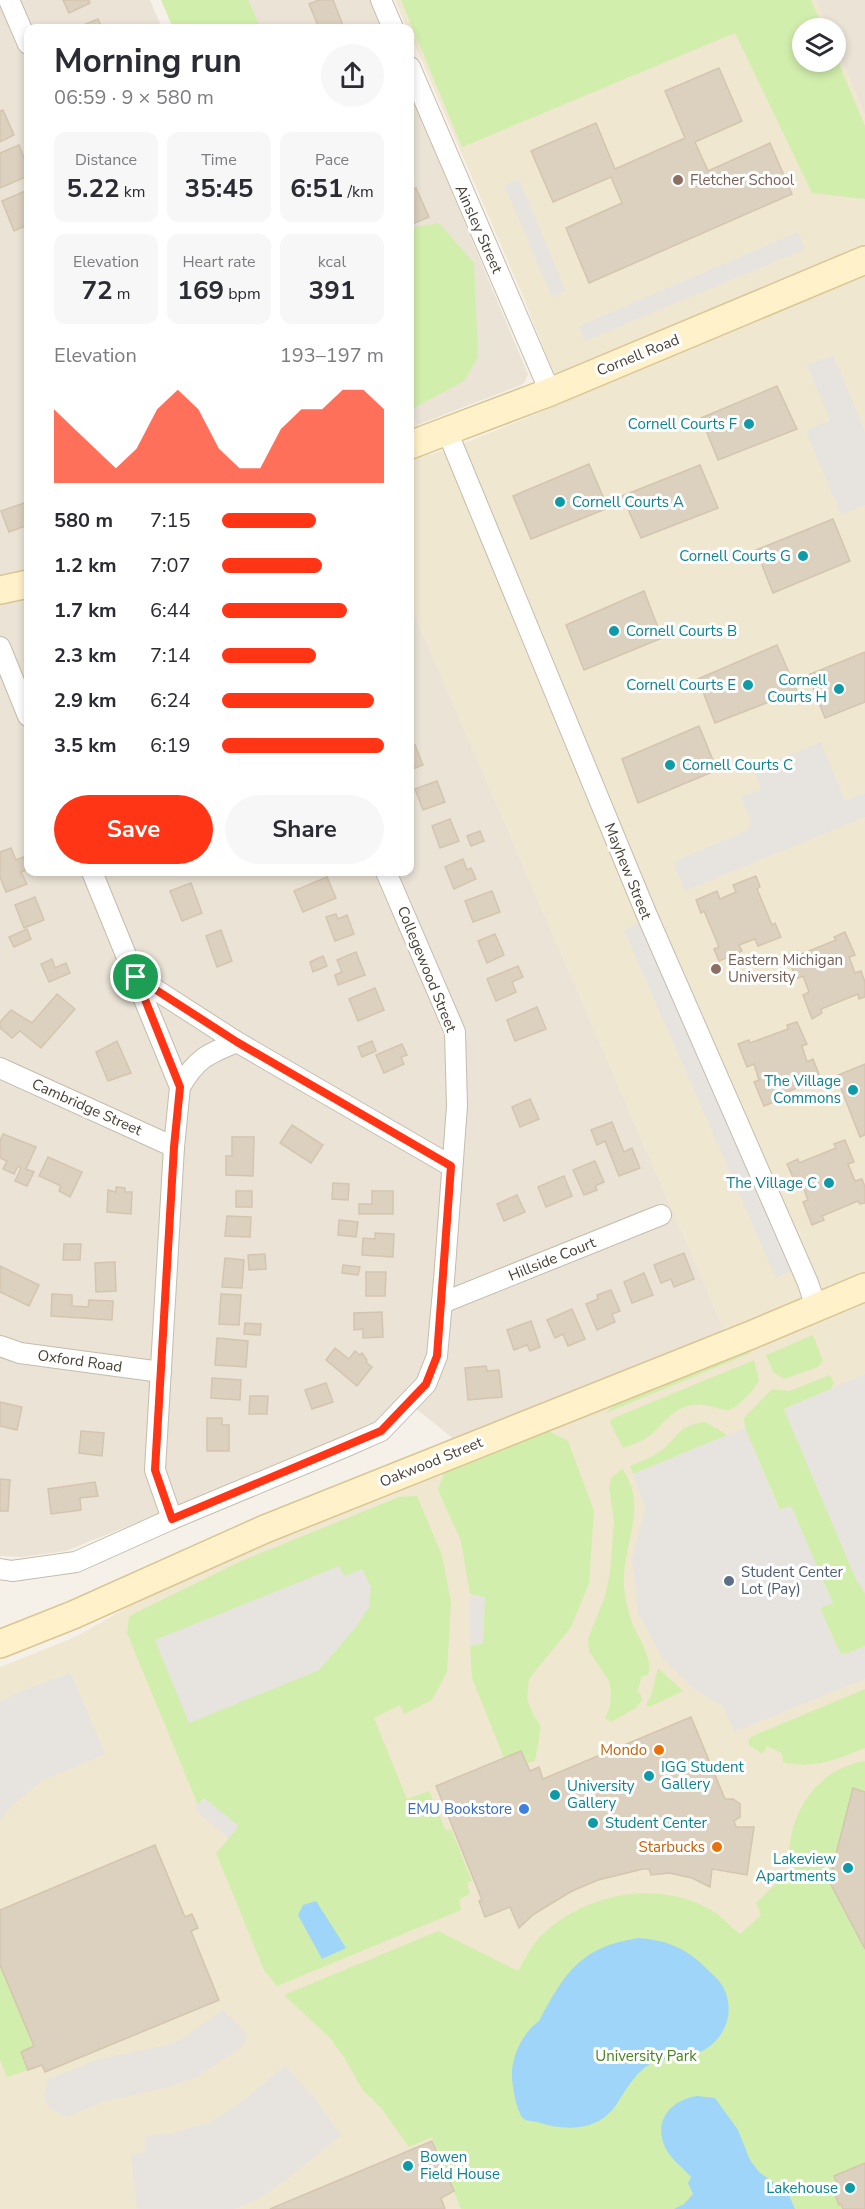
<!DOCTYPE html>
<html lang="en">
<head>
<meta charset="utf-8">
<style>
  :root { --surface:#fff; --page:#f7f7f7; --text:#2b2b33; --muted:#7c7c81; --accent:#ff3516 }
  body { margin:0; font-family:"Nunito Sans",sans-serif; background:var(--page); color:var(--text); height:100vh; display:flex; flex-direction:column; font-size:22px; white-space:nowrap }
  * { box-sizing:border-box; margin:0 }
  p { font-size:20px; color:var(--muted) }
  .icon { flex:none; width:33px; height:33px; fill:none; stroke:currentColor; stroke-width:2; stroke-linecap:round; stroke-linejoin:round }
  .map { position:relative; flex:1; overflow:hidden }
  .sheet { position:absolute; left:24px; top:24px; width:390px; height:852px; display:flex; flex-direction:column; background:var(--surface); border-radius:12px; box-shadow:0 3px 9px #0003 }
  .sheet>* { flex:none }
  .controls { position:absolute; left:792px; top:18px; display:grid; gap:12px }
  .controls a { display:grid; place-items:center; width:54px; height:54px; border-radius:50%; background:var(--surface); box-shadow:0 3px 9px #0003; font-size:30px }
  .pin { position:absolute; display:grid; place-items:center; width:51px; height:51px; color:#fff; margin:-26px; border:3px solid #fff; border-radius:50%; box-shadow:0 2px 6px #0007 }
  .round { display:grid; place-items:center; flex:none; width:63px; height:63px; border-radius:32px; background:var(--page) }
  .head { display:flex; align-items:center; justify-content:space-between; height:102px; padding:0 30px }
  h1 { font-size:33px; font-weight:700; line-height:45px }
  .metrics { display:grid; grid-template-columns:repeat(3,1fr); gap:9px; height:102px; padding:6px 30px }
  .metrics div { display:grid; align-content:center; border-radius:12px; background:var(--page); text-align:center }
  .metrics b { font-size:26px; font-weight:700 }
  .metrics small { font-size:16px; font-weight:400 }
  .metrics p { font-size:16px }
  .chart { height:168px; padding:12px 30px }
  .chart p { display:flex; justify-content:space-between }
  .chart svg { width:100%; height:108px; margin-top:6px; fill:var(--accent); opacity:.7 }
  .action { display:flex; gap:12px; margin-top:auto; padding:12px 30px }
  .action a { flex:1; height:69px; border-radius:36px; background:var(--accent); color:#fff; font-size:24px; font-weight:700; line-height:69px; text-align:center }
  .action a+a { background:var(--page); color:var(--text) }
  ul { padding:0 30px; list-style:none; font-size:20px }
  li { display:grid; grid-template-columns:96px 72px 1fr; align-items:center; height:45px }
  li i { height:15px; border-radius:8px; background:var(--accent) }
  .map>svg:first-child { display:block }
  .residential { fill:#eae3d6 }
  .education { fill:#f0e7d1 }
  .green { fill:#d2eead }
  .parking { fill:#e7e4e0 }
  .water { fill:#9fd5f8 }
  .building { fill:#dcd0bf; stroke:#d4c5af; stroke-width:1.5 }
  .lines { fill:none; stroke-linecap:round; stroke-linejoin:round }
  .street-casing { stroke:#c5bcac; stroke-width:22 }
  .secondary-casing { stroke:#dac693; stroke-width:30 }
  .street { stroke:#fff; stroke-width:20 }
  .secondary { stroke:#fff1c9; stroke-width:27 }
  .route-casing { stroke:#fff; stroke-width:12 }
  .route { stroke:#ff3516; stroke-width:8 }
  .education-dot { fill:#8d6e63; stroke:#fff; stroke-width:2 }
  .culture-dot { fill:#0f9aa8; stroke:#fff; stroke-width:2 }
  .service-dot { fill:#5c6f8a; stroke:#fff; stroke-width:2 }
  .food-dot { fill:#e8710a; stroke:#fff; stroke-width:2 }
  .shop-dot { fill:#3f7fe0; stroke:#fff; stroke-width:2 }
  .labels { text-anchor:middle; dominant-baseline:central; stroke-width:6; stroke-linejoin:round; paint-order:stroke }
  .education-label { font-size:15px; fill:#785e54; stroke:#fff; text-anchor:start }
  .street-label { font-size:15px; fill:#4a4236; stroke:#fff }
  .culture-label { font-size:15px; fill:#0d838f; stroke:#fff; text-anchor:end }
  .service-label { font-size:15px; fill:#4e5e75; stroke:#fff; text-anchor:start }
  .food-label { font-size:15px; fill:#c56008; stroke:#fff; text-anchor:end }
  .shop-label { font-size:15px; fill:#366cbe; stroke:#fff; text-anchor:end }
  .park-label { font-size:15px; fill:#488322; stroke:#fff }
</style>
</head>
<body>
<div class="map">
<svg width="865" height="2209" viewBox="0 0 865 2209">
  <rect width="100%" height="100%" fill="#f6f1e8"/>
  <!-- residential -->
  <g class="residential">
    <path d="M0,0h150l12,28h-134v844h382v-268l316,730 -271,106 -51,-41 -14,13 -22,16 -20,10 -282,113 -44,6 -22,-1z"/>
    <path d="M239,0h131l12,28h-131z"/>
    <path d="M816,0h49v116l-29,-70v-18h-8z"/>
    <path d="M410,92l118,282 -3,8 -4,3 -104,40 -7,-17z"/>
  </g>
  <!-- education -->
  <path class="education" d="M395,0h421l12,28h-26v34h34v-16l29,70v2093h-865v-542l75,-30 53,-30 112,-56 486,-217 -316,-730v-196l19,47 41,-14 95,-39 -43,-108 -112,-261v-5h-3z"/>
  <!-- green -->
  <g class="green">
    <path d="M161,0h87l13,28h-88z"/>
    <path d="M401,0h410l12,28h-21v34h34v-5l29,69v73l-53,-6 -77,-160 -273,114z"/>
    <path d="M439,223l35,40 4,94 -14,24 -54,29v-182z"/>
    <path d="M813,1335l10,26 -5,6 -34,12 -11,-7 -7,-17z"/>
    <path d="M742,1350l9,3 -145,60 15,-15z"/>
    <path d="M754,1360l5,20c-3,8 -23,31 -33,30 -16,-2 -24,-9 -41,-3 -16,5 -24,20 -36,29 -8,6 -17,9 -26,12l-13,-25 1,-4z"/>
    <path d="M830,1375l4,8 -3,6 -47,20 72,170 9,14v53l-19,8 -6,-1 -20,-45 12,-5 -41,-97 -11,4 -35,-82 -1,-10 28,-29 17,2z"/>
    <path d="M705,1422l19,11 6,9 -10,-4 -87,36 -3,-8c8,-4 18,-7 26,-12 22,-13 19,-29 49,-32z"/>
    <path d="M543,1428l25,13 26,70 -5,72 -18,44 -42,52 -2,20 7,17 7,10 -6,35 -8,2 -6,-12 -17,7 -32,-80 -2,-32 13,-3 1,-46 -14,-3 -9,-53 -23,-51 8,-23z"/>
    <path d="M622,1469c28,37 -1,77 2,118 1,12 4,24 8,36 6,15 22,36 16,52l-6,1 -5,16 4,3 1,5 -6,8 -25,14 -6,-4 5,-11 1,-13 -2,-13 -20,-30 -1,-12 17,-43 5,-23 4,-51 -5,-35 3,-10z"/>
    <path d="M417,1496l25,59 9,47 -4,70 -15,28 -28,14 -4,-9 -26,13 33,81 22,-8 17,40 5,-2 21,52 -5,2 3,11 -11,5 2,11 -184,76 -13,-16 -48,-117 13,-15 -25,-40 -6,7 -71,-172 2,-17 112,-55 158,-64z"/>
    <path d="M658,1668l25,23 -34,16 -3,-2 5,-9z"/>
    <path d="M865,1689v59c-28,11 -52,22 -82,14l-1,-9 -15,-7 -3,6 -3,1 -12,-8 -1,-6 7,-4z"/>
    <path d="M865,1761v448h-404l-29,-72 -23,10 -28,-39 -19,-19 -15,-27 -16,-23 -47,-44 154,-64 80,40c6,-10 12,-23 20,-32 43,-46 123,-62 178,-26 8,6 16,15 24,21l21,-19 -5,-12 33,-32c-4,-50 22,-101 76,-110z"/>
    <path d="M0,1965l34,81 -13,6 7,18 -21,7 -7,-17z"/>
  </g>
  <!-- parking -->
  <g class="parking">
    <path d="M519,179l47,112 -14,6 -48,-112z"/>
    <path d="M798,232l7,17 -220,92 -6,-15z"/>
    <path d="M833,355l32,77v73l-24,10 -35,-84 24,-11 -23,-55z"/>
    <path d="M821,742l24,59 20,-8v24l-180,74 -12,-29 75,-32 3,-10 -10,-23 20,-8 -7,-20z"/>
    <path d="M648,919l153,349 -25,10 -152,-348z"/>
    <path d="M865,1374v219l-9,-14 -72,-170z"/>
    <path d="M745,1428l34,82 12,-4 42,97 -13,5 17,40 3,5 6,1 19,-8v33l-131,53 -11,-26 -29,-17 -31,-30 -25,-46 -6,-54 13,-51 -12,-34z"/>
    <path d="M339,1566l5,10 18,-7 9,18 -2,20 -13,20 -37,43 -130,53 -34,-83z"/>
    <path d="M470,1595l15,2 -2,46 -13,3z"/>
    <path d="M71,1673l34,81 -64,27 -31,26 -10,14v-119l21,-11z"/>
    <path d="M204,1798l35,28 -10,12 -35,-29z"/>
    <path d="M223,2010l25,26 -5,10 -46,31 -24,9 -70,16 -36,15 -18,-9 -5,-12 4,-17 51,-20 64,-13 17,-6z"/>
    <path d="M285,2066l31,34 25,35 -55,45 -28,19 -24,10h-97l-6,-54 14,-3v-16l29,-3 37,-11 28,-18z"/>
  </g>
  <!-- water -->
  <g class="water">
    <path d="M316,1901l30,47 -24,11 -24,-44 5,-10z"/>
    <path d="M638,1938c30,2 50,11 71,33 4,4 10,9 13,14 16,27 2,59 -27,69 -15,5 -31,2 -45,10 -16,10 -24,26 -34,41 -18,27 -52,26 -79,17 -4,-1 -10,-1 -13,-3 -7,-5 -12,-34 -12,-43 -1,-19 11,-44 27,-55 26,-49 42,-74 99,-83z"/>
    <path d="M697,2096l18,2 23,32 12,30 9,12 29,21 7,16h-121l10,-5 9,-10 -5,-11 3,-6c-8,-9 -20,-18 -25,-28 -14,-27 4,-49 31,-53z"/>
  </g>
  <!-- building -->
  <g class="building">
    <path d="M63,0h26l1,3 -21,10z"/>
    <path d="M319,0h14l11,28h-25l-10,-24z"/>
    <path d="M98,19l4,9h-26z"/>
    <path d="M719,68l23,53 -47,21 13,29 62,-28 22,51 -203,89 -23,-55 56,-25 -11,-26 -58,25 -22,-51 65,-28 19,46 70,-31 -20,-47z"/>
    <path d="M3,110l11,25 -14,7v-31z"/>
    <path d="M19,145l9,23v8l-28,12v-35z"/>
    <path d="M416,188l13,29 -17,7 -2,-5v-28z"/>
    <path d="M28,190v35l-14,6 -12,-30z"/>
    <path d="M777,386l20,43 -79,31 -17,-42z"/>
    <path d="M589,464l19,44 -77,31 -18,-43z"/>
    <path d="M700,465l18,43 -77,30 -19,-42z"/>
    <path d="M27,502l1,23 -19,7 -8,-21z"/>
    <path d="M833,519l17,42 -77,32 -17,-43z"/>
    <path d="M644,591l18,47 -78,32 -18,-45z"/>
    <path d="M777,645l20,46 -82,32 -17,-44z"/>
    <path d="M865,652v50l-40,16 -17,-43z"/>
    <path d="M699,726l18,44 -79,33 -16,-44z"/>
    <path d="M415,745l8,20 -13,5v-23z"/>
    <path d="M437,781l8,21 -22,8 -8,-21z"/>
    <path d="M450,819l9,22 -19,7 -8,-22z"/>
    <path d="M480,831l4,10 -13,5 -4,-10z"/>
    <path d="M11,848l5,12 7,-3 5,12 -7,3 6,12 -21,8 -6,-15v-25z"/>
    <path d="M463,859l4,11 4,-2 5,11 -22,10 -9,-22z"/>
    <path d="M756,876l4,11 -3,2 15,36 3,-2 6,14 -23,9 -3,-7 -16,6 3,6 -23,10 -5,-12 5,-2 -15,-36 -3,2 -5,-13 21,-9 3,8 16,-7 -3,-7z"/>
    <path d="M327,877l9,21 -33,14 -9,-21z"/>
    <path d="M191,883l11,30 -20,8 -12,-30z"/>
    <path d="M492,891l8,21 -27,10 -8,-21z"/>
    <path d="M35,897l9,23 -20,8 -9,-23z"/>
    <path d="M336,914l2,5 9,-4 7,19 -19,7 -9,-24z"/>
    <path d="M27,929l4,10 -17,8 -5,-10z"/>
    <path d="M221,930l11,31 -15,6 -11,-31z"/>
    <path d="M845,932l10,23 -6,2 6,16 6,-2 4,11v15l-6,2 -1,-5 -37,15 1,4 -10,6 -9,-24 6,-3 -6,-16 -7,3 -9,-24 11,-4 1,4 37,-15 -2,-3z"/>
    <path d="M495,934l9,21 -17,8 -9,-22z"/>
    <path d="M356,952l9,23 -27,10 -3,-10 7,-3 -5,-12z"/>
    <path d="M323,956l4,10 -14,6 -3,-10z"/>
    <path d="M52,959l3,9 11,-5 4,10 -21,9 -8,-18z"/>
    <path d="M518,966l5,11 -11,5 4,10 -20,9 -9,-22z"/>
    <path d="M375,988l9,22 -26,11 -9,-22z"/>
    <path d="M57,994l18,15 -34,39 -21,-17 -8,7 -12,-10v-6l11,-12 21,13z"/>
    <path d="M537,1007l9,22 -31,12 -8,-21z"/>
    <path d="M797,1022l10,22 -5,2 5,16 6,-3 9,23 -11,5 -2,-4 -36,15 1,4 -10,4 -10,-24 5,-2 -5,-16 -7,3 -9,-23 11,-4 1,3 38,-14 -1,-4z"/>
    <path d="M117,1041l14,32 -23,8 -12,-29z"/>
    <path d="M372,1041l4,10 -14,6 -4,-10z"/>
    <path d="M402,1044l5,11 -6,2 3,7 -20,9 -8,-18z"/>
    <path d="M865,1064v71l-5,2 -24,-61z"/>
    <path d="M530,1099l9,20 -19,8 -8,-20z"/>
    <path d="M612,1122l12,30 8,-4 8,20 -21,8 -14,-35 -8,4 -6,-15z"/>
    <path d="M292,1125l31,20 -12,18 -31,-20z"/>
    <path d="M3,1134l33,13 -10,22 8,3 -7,14 -12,-5 6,-13 -3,-2 -4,8 -11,-5 4,-8 -7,-3v-17z"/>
    <path d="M232,1137h22l-1,39 -27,-1v-19h6z"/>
    <path d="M845,1140l9,22 -6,2 7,17 7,-2 3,8v16l-5,1 -2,-3 -36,15 2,4 -12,5 -9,-23 5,-2 -6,-16 -5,2 -10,-22 11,-5 1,4 37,-15 -2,-4z"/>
    <path d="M48,1157l34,15 -12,25 -11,-6 2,-5 -22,-10z"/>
    <path d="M595,1161l9,21 -9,4 2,4 -13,5 -11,-25z"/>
    <path d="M564,1176l8,20 -26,11 -8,-20z"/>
    <path d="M333,1183l16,1 -1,16 -16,-1z"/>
    <path d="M116,1187l9,1v4h7l-1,22 -24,-2 1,-22 8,2z"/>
    <rect x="236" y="1191" width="16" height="16"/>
    <path d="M372,1191h21v23h-34v-10h13z"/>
    <path d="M517,1195l8,17 -21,9 -7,-17z"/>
    <path d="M227,1216l24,1 -1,20 -25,-1z"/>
    <path d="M339,1220l19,2 -2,15 -18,-2z"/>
    <path d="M375,1233l19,1 -1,23 -31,-2 1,-17 12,1z"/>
    <path d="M64,1244h17l-1,16h-17z"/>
    <path d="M684,1253l10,26 -20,8 -3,-8 -10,4 -7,-18z"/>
    <path d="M265,1254l1,15 -17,1 -1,-15z"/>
    <path d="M225,1258l19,2 -2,28 -20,-1z"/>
    <path d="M115,1262l1,29 -20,1 -1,-29z"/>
    <path d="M343,1265l17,2 -2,8 -16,-2z"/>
    <path d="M0,1266l39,19 -10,21 -29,-14z"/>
    <path d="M366,1272h20l-1,24h-19z"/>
    <path d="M644,1273l9,22 -21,8 -8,-21z"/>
    <path d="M611,1290l9,21 -8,3 3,8 -18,8 -11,-26 12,-5 -1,-4z"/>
    <path d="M52,1294l20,1v11l16,1 1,-7 24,1 -1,19 -61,-4z"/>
    <path d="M221,1294l20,1 -2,30 -20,-1z"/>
    <path d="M572,1309l13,30 -17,7 -5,-12 -8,4 -8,-18z"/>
    <path d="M382,1312l1,25 -20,1v-9l-9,1v-17z"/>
    <path d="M531,1321l9,26 -10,4 -3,-6 -13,5 -7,-20z"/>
    <path d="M245,1323l16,1 -1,11 -16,-1z"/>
    <path d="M217,1338l31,3 -2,26 -31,-2z"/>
    <path d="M335,1348l14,11 6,-8 5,4 2,-2 5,7 -1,2 6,5 -15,19 -31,-26z"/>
    <path d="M486,1366l1,5 12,-1 3,27 -34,3 -3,-32z"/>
    <path d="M212,1378l29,2 -1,20 -29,-2z"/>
    <path d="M326,1383l7,19 -21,7 -7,-19z"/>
    <path d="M250,1396h18l-1,18h-18z"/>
    <path d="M0,1402l22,5 -5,23 -17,-4z"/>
    <path d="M207,1418h15v7h7v26h-22z"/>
    <path d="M81,1431l23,2 -2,23 -23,-3z"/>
    <path d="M0,1479l10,1 -2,31h-8z"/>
    <path d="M95,1482l3,14 -18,2 1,12 -30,4 -3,-25z"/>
    <path d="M691,1717l34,82h8l7,5v13l-6,4 2,6h18l-7,48 -35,-6 -2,18 -18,-9 -23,-5 -18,2 -2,-6h-6l-45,11 -26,11 -38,23 -15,14 -9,-21 -25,10 -6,-16 3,-1 -46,-114 85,-35 9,20 9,-4 4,12z"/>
    <path d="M853,1788l12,4v157l-36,-68z"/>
    <path d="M155,1845l30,72 7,-3 6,14 -7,3 28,69 -174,72 -3,-7 -14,5 -7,-18 13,-6 -34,-81v-55z"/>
    <path d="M432,2141l22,50 -13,7 4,11h-175z"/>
    <path d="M865,2163v46h-22l-2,-5 -2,1 -5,-13 2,-1 -2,-6 3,-1 -3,-8z"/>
  </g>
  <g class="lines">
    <defs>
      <g id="street">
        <path d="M9,0l19,44"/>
        <path d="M381,0l12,28"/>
        <path d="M410,67l140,325"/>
        <path d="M447,431l199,482 162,370 8,24"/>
        <path d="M0,647l28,69"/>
        <path d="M92,872l88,215 -6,60 -19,323 17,49"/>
        <path d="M136,977l101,65 214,124"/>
        <path d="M0,1068l174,79"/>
        <path d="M180,1087c16,-28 27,-33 57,-45"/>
        <path d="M442,1303l219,-88"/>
        <path d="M0,1346l20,7 141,19"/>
        <path d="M0,1569l12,2 64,-9 96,-43 175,-73 34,-15 45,-47 11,-28 7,-76 13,-174 -2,-74 -69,-160"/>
      </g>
      <g id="secondary">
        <path d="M410,445l140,-53 315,-132"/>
        <path d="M0,590l28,-6"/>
        <path d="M0,1644l73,-29 192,-86 486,-194 114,-48"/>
      </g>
    </defs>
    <!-- street casing -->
    <use href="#street" class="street-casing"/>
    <!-- secondary casing -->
    <use href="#secondary" class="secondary-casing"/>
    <!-- street -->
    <use href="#street" class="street"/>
    <!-- secondary -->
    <use href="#secondary" class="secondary"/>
  </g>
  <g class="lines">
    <defs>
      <path id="route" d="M136,977l101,65 214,124 -14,190 -11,28 -45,47 -209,88 -17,-49 19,-323 6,-60z"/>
    </defs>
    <!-- route casing -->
    <use href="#route" class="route-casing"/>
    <!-- route -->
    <use href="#route" class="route"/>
  </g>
  <!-- markers -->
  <g class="education-dot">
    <circle cx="678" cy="180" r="6"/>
    <circle cx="716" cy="969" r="6"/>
  </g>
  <g class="culture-dot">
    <circle cx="749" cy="424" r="6"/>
    <circle cx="560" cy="502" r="6"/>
    <circle cx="803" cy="556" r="6"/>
    <circle cx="614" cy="631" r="6"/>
    <circle cx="748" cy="685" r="6"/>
    <circle cx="839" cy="689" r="6"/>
    <circle cx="670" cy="765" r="6"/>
    <circle cx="853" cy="1090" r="6"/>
    <circle cx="829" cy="1183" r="6"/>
    <circle cx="649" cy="1776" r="6"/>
    <circle cx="555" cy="1795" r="6"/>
    <circle cx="593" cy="1823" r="6"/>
    <circle cx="848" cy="1868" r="6"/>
    <circle cx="408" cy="2166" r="6"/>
    <circle cx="850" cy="2188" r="6"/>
  </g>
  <circle class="service-dot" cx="729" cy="1581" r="6"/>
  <g class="food-dot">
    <circle cx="659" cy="1750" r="6"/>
    <circle cx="717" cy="1847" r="6"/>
  </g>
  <circle class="shop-dot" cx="524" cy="1809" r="6"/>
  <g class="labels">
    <!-- education labels -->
    <g class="education-label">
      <text x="690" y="180">Fletcher School</text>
      <text x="728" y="960">Eastern Michigan<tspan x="728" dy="17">University</tspan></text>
    </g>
    <!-- street labels -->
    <g class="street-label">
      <text transform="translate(479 229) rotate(66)">Ainsley Street</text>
      <text transform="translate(638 355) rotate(-22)">Cornell Road</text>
      <text transform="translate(628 871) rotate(68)">Mayhew Street</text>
      <text transform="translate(427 969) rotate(68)">Collegewood Street</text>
      <text transform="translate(87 1107) rotate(24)">Cambridge Street</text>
      <text transform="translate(552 1259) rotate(-22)">Hillside Court</text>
      <text transform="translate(80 1361) rotate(8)">Oxford Road</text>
      <text transform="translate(431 1462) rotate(-22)">Oakwood Street</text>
    </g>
    <!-- culture labels -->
    <g class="culture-label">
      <text x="737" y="424">Cornell Courts F</text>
      <text x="572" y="502" text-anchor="start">Cornell Courts A</text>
      <text x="791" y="556">Cornell Courts G</text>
      <text x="626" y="631" text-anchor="start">Cornell Courts B</text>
      <text x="827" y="680">Cornell<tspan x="827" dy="17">Courts H</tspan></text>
      <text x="736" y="685">Cornell Courts E</text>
      <text x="682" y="765" text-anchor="start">Cornell Courts C</text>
      <text x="841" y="1081">The Village<tspan x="841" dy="17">Commons</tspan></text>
      <text x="817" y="1183">The Village C</text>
      <text x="661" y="1767" text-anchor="start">IGG Student<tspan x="661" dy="17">Gallery</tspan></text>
      <text x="567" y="1786" text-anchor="start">University<tspan x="567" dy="17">Gallery</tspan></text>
      <text x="605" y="1823" text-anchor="start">Student Center</text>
      <text x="836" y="1859">Lakeview<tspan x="836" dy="17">Apartments</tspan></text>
      <text x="420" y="2157" text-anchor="start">Bowen<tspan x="420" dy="17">Field House</tspan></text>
      <text x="838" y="2188">Lakehouse</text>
    </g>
    <!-- service labels -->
    <g class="service-label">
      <text x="741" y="1572">Student Center<tspan x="741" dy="17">Lot (Pay)</tspan></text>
    </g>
    <!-- food labels -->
    <g class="food-label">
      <text x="647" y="1750">Mondo</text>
      <text x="705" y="1847">Starbucks</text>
    </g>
    <!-- shop labels -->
    <g class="shop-label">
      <text x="512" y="1809">EMU Bookstore</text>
    </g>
    <!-- park labels -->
    <g class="park-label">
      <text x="646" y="2056">University Park</text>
    </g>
  </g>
</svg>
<div class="controls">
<a><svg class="icon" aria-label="layers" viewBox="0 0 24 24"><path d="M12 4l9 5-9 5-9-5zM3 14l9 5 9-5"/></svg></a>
</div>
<div class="pin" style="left:136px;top:977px;background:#1e9e55"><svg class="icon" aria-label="arrive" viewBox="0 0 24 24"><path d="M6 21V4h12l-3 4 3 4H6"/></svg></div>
<section class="sheet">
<div class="head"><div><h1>Morning run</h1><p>06:59 · 9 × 580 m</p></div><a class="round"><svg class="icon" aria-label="share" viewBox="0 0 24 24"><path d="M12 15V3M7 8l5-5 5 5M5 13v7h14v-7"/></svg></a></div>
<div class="metrics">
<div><p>Distance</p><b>5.22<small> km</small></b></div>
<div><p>Time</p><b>35:45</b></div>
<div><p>Pace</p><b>6:51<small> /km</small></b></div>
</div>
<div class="metrics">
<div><p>Elevation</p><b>72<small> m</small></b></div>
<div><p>Heart rate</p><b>169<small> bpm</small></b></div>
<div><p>kcal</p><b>391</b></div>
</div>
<div class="chart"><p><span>Elevation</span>193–197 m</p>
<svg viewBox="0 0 160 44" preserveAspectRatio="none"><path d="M0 44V14L10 22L20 30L30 38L40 30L50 14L60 6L70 14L80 30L90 38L100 38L110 22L120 14L130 14L140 6L150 6L160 14V44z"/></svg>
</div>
<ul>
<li><b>580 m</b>7:15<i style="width:58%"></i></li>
<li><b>1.2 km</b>7:07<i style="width:62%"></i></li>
<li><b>1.7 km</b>6:44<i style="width:77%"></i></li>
<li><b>2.3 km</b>7:14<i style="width:58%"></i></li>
<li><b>2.9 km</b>6:24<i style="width:94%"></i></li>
<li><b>3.5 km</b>6:19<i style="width:100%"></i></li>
</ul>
<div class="action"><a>Save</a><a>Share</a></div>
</section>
</div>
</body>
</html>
